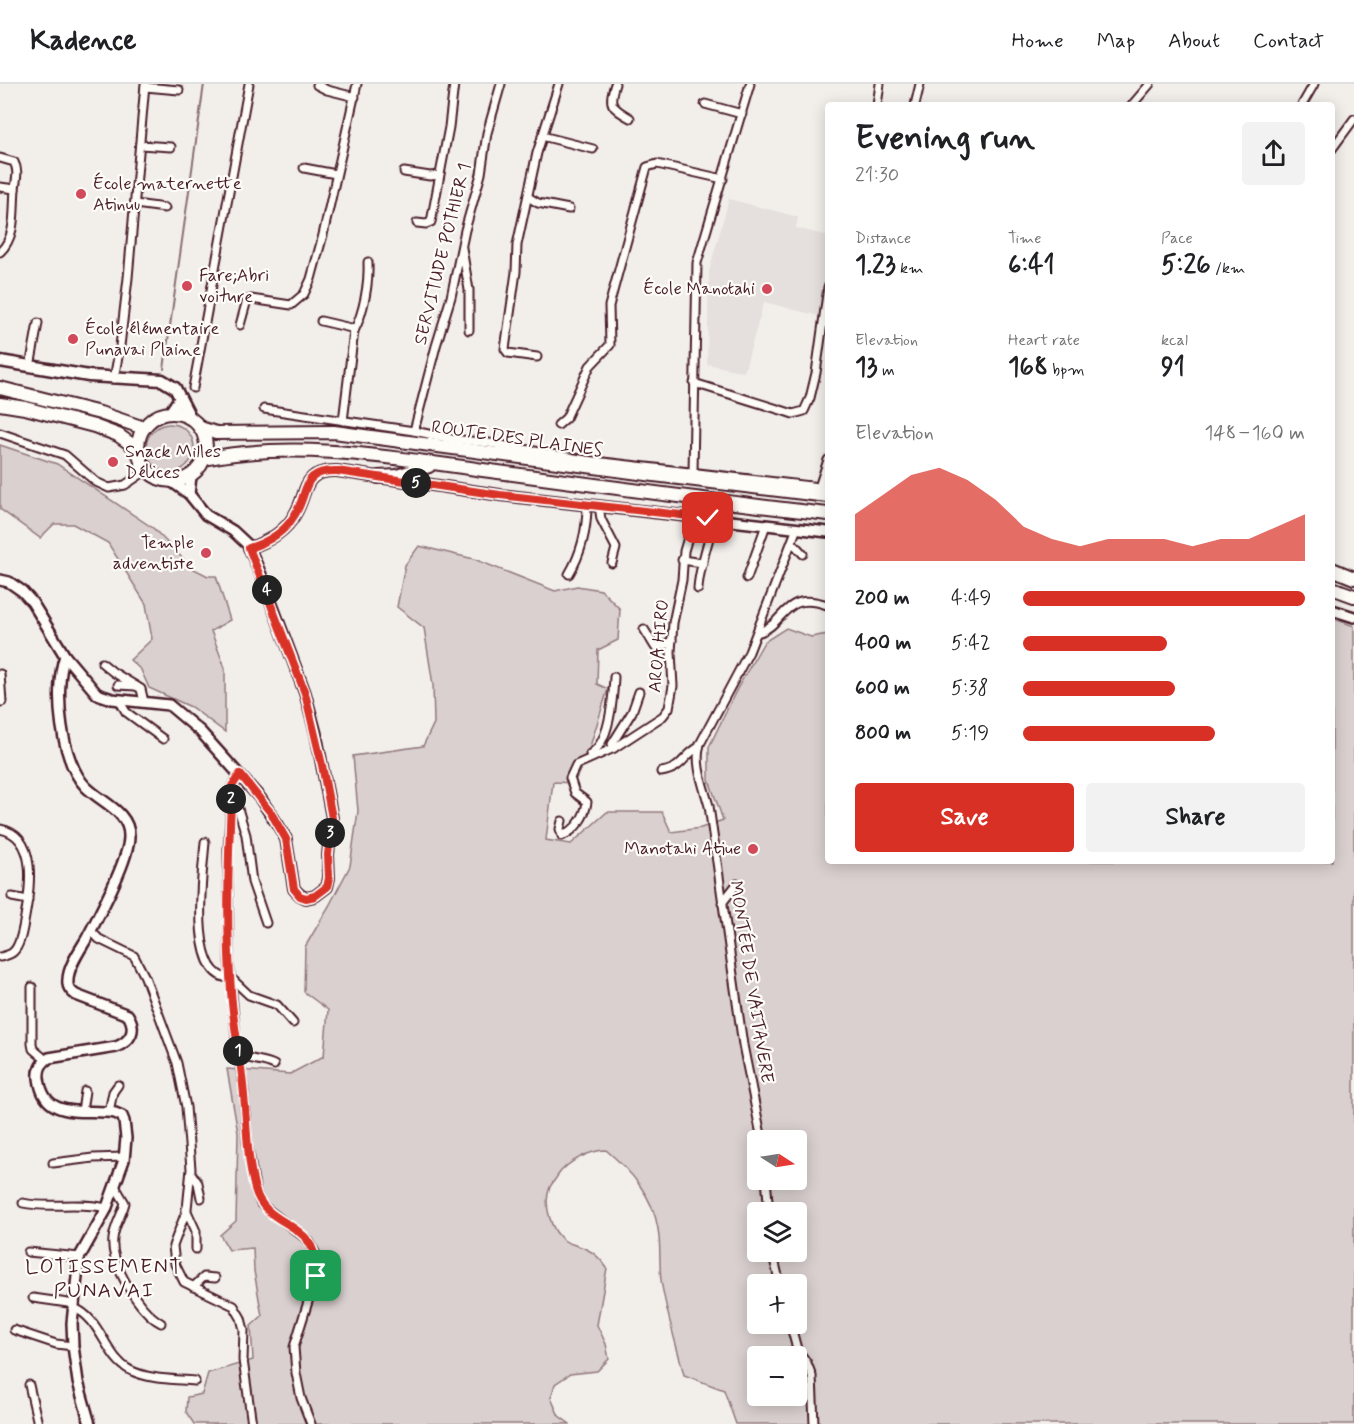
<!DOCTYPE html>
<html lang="en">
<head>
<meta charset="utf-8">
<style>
  :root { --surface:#fff; --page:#f2f2f2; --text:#202124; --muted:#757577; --line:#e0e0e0; --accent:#d93025 }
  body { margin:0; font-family:Mynerve,sans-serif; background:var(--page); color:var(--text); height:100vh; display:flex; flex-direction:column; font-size:22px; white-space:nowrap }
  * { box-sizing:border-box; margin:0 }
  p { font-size:20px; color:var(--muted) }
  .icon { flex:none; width:33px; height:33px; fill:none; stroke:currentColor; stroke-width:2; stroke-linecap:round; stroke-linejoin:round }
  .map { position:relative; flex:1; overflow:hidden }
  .sheet { position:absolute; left:825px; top:18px; width:510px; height:762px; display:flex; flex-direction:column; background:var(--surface); border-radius:6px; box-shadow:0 3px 15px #0003 }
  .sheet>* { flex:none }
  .needle { width:39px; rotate:102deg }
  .buttons { position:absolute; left:747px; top:1046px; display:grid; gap:12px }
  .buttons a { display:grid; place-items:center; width:60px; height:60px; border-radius:6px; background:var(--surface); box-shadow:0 3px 15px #0003; font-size:30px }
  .pin { position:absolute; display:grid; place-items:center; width:51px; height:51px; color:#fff; margin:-26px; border-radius:12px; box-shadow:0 3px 9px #0006 }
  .km { position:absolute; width:30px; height:30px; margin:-15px; border-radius:50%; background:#222; color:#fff; font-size:16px; line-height:30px; text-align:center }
  .round { display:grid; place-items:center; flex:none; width:63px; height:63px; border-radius:6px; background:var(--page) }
  .headline { display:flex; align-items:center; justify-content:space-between; height:102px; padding:0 30px }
  h1 { font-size:33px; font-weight:700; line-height:45px }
  .metrics { display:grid; grid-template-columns:repeat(3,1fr); gap:9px; height:102px; padding:6px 30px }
  .metrics div { display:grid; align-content:center }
  .metrics b { font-size:26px; font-weight:700 }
  .metrics small { font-size:16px; font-weight:400 }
  .metrics p { font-size:16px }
  .chart { height:168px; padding:12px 30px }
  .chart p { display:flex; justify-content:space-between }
  .chart svg { width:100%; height:108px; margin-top:6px; fill:var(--accent); opacity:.7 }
  .primary-button { display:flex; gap:12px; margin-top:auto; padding:12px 30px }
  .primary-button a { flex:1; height:69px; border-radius:6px; background:var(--accent); color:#fff; font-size:24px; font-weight:700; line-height:69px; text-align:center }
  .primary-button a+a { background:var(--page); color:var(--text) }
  ul { padding:0 30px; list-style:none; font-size:20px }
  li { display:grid; grid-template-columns:96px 72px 1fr; align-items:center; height:45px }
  li i { height:15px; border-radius:8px; background:var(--accent) }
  header { display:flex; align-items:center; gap:36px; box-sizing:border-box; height:84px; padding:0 30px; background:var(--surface); border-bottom:2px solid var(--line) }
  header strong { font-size:28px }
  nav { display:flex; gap:33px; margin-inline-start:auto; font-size:21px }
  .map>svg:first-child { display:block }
  .built { fill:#e5dfdd }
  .green { fill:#d9d0cf; stroke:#92787d; stroke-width:1.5; fill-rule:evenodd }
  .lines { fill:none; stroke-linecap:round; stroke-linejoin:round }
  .stream { stroke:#8b6f75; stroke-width:2 }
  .street-casing { stroke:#4a1f2b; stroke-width:11 }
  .secondary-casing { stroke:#4a1f2b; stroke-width:14 }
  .primary-casing { stroke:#4a1f2b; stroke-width:15 }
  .highway-casing { stroke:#4a1f2b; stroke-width:16 }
  .street { stroke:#fdfcf7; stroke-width:7 }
  .secondary { stroke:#fdfcf7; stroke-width:9 }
  .primary { stroke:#fdfcf7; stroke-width:10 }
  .highway { stroke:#fdfcf7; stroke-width:12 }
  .route-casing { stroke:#fff; stroke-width:12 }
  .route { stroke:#d93025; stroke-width:8 }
  .poi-dot { fill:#d1495b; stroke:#fdfcf7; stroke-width:2 }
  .labels { text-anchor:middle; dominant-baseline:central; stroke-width:4.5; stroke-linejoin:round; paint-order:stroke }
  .poi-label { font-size:18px; fill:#4a1f2b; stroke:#fdfcf7; text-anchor:start }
  .street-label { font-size:18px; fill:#4a1f2b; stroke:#fdfcf7 }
  .quarter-label { font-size:21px; letter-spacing:1.5px; fill:#4a1f2b; stroke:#fdfcf7 }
</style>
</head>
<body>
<header>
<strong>Kadence</strong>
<nav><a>Home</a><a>Map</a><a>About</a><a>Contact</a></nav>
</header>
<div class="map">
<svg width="1354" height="1340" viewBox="0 0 1354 1340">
  <rect width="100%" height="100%" fill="#f2efeb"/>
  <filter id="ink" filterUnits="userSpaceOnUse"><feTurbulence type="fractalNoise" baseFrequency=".0167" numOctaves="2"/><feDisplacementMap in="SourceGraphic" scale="12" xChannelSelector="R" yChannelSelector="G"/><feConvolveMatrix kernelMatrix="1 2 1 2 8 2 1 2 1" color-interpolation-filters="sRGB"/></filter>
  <g filter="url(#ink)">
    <!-- built -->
    <path class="built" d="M729,115l69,18 -2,11 32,8v39l-9,41 -55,-14 -20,70 -37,-8 2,-93z"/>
    <!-- green -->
    <g class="green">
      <circle cx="170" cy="364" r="24"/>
      <path d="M0,361l57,19 96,64 39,40 16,8h8l14,44 -19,11 14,37v64l-34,-25 -42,-19 -8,-18 -11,-10 22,-21 -6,-35 -38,-61 -35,-19h-19l-14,14 -40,-29z"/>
      <path d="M419,462l55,13 81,32 22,-5 24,4 19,19 -2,31 -20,10 -1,34 11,5 -20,64 -14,30 -21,-1 -7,58 25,4 36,-32h55l9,20 30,-4 22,-8 -14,-40v-33l28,-58 27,-47 22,-14 25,9 17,-3v227h504v-243l22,8v798h-618l-12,-34 -40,-15c-8,-32 -18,-63 -23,-95 -2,-17 0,-34 -3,-51 -5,-33 -27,-58 -52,-79 -16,0 -39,12 -48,25 -2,4 -6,8 -8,12 -7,16 0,44 15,54 4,3 9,3 13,5 14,4 21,11 29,22l-10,57 9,19 3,15 -12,12 -27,3 -15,10 -4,14 8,18 11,8h-376l-8,-12 1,-15 15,-3 6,-21 45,-13 -2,-34 11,-10 -8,-45 -1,-23 -24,2 -9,-15 16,-14 2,-88 -11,-64 63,5 34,-18 4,-46 -24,-18 1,-45 24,-41 21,-40 8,-55 -5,-55 70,-10 11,-23 -1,-38 -9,-57 -27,-21 8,-42zM758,1056h38v39h-38zM758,1128h38v39h-38zM758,1200h38v39h-38zM758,1272h38v39h-38z"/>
    </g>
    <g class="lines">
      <!-- stream -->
      <path class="stream" d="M164,285l40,-285"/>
      <defs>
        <g id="street">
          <path d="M615,0c-7,21 -4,23 15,34"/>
          <path d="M317,1l10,5 28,7"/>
          <path d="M145,3l34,3"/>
          <path d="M705,20l37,10"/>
          <path d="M877,21l3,-21"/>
          <path d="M915,21l5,-21"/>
          <path d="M1132,21l18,-21"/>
          <path d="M1302,21l12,-21"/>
          <path d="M542,52l51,13"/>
          <path d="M140,61l31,2"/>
          <path d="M1332,65l22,-30"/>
          <path d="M0,74l14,4c5,9 2,17 1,27 -2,21 2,47 -15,63"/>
          <path d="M304,84l32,6"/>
          <path d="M404,88l26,4 9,-1"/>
          <path d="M0,103l15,2"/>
          <path d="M528,113l10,6 31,6"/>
          <path d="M135,120l30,4"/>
          <path d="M417,139l9,1 5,-2 18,-95 5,-43"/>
          <path d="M462,164l7,42v40"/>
          <path d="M321,237l30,7 3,3"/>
          <path d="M240,241l7,-25 4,-1 40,6 13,-11 7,-15 12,-44 34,-151"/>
          <path d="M537,273l-29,-4 -3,-4 11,-77 1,-27 20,-92 22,-69"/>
          <path d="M30,283l8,-44"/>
          <path d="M114,295l6,-33 8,-68 17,-194"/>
          <path d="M694,299l90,28 9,3 11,-3 6,-13 6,-25 12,-86"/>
          <path d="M193,304l56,-304"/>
          <path d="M264,325l150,22 38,8 37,4 97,17 242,28"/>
          <path d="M343,337l11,-90c10,-19 15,-48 14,-69"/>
          <path d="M558,341l8,-7 24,-52 20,-21 -1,-39 38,-139 10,-3 66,15"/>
          <path d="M414,347l22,-85 15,-49 14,-67 16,-56 6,-41 14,-49"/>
          <path d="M0,349l65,22 31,27 13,6 16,-3 22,-15"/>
          <path d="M693,388l4,-209 53,-179"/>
          <path d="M819,403l9,-27"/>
          <path d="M599,422l2,13 15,29 -4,15"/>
          <path d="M792,458l11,12"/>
          <path d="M682,476l21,3"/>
          <path d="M569,490c12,-20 18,-45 18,-69"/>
          <path d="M747,494l19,-53"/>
          <path d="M698,505c1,-22 11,-47 16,-70"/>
          <path d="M644,545l11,18 10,-2 7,-5"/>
          <path d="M757,549c29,-8 25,-43 70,-28"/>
          <path d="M102,579l11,9 23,14"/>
          <path d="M0,590l2,28"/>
          <path d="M118,601l18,1 5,3 3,13"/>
          <path d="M119,616l7,12 37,27"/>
          <path d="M614,664l-2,-4 20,-32 7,-20"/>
          <path d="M590,670c20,-11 23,-55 24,-77"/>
          <path d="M661,688c23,-4 20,-15 38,-25"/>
          <path d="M240,690l-8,12 -4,64 1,111 7,77 8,53 3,51 9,50 5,12 48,37 7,13v22l-22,71 2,26 5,25 10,26"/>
          <path d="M233,708l13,43 6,47 14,41"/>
          <path d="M562,737l-2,8 2,7c14,-6 23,-19 25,-34l-12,-9 -5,-15 6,-13 38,-17 49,-32 6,-8 4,-22 -2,-34 2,-29 9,-43 2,-29 8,-27 -1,-7"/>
          <path d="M0,745c39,7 30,61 25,88 -2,10 -4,28 -12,35 -3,3 -9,4 -13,5"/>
          <path d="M205,758c-2,28 -18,137 26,136l18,17 28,10 16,18"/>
          <path d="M12,813l16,3"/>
          <path d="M722,819l15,-19"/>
          <path d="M91,847l8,8 35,17 11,21 32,86 9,44 5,62 -4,40 -14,37 2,18 9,18 50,24 7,12 3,12 -1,30 9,64"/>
          <path d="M32,903v57l1,5 13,11"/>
          <path d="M239,970c10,7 24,5 35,11"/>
          <path d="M82,1027l3,-20"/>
          <path d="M109,1028l4,-20 5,-7"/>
          <path d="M762,1056l-19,-95 -34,-239c-5,-19 -15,-42 -9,-62l49,-92 48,-124"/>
          <path d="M53,1079l40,-5 31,-1"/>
          <path d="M191,1089l7,10 3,15"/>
          <path d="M766,1095l3,33"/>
          <path d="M115,1102l10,17c-3,12 -11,23 -12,36 -3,25 26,72 48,84"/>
          <path d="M23,1119c27,6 56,-2 83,5"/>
          <path d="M186,1125l10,22v18"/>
          <path d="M772,1167l8,33"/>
          <path d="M28,1168l52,5"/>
          <path d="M193,1203l11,-10 11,1"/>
          <path d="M33,1214l42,6"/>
          <path d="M74,1224c27,10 31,49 56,62 19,10 45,9 65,11"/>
          <path d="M790,1239l7,26 10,14 5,13 2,48"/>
          <path d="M14,1246l42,14 17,2"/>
          <path d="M29,1301l9,39"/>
        </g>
        <g id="secondary">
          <path d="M189,410l2,-18"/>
          <path d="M249,464c18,-6 35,-15 45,-32 15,-23 6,-46 43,-45l163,24 328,37"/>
          <path d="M0,496l9,2 13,9 10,11 33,54 32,38 15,5 57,6 31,26 60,67 18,27 8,14 8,50 6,6 6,3 9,-2 12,-9 2,-9 -1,-23 4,-37 -16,-84 -11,-41 -44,-118 -13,-30 -15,-14 -27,-16 -17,-21 -18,-13"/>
          <path d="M1332,526l22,7"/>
          <path d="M65,572c-12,33 -4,106 21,131 16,16 44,25 43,50 0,23 -31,80 -42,101 -7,12 -19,29 -19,42 -1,7 2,11 8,15l52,20c9,15 3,26 -12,32l-67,11c-8,5 -11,11 -10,20 5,44 45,30 76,35l7,3 2,5 2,17 -2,22 -18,50 -27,48 -7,65 1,23 5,36 12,42"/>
        </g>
        <g id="primary">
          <path d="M0,277l89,15 73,4 13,8 16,31"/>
          <path d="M170,329l10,-15"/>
        </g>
        <g id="highway">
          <path d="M0,304l100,25 44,15"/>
          <path d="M0,320l25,4 69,18 24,9 20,14"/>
          <circle cx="172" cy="363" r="34"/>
          <path d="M200,344l16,5 118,-1 320,43 174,21"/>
          <path d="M204,375c96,-20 197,0 294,13 110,15 220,30 330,42"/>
          <path d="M378,393l19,-1 32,-10"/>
          <path d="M1332,485l22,9"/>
          <path d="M1332,504l22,8"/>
        </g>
      </defs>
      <!-- street casing -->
      <use href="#street" class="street-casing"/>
      <!-- secondary casing -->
      <use href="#secondary" class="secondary-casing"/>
      <!-- primary casing -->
      <use href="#primary" class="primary-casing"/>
      <!-- highway casing -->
      <use href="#highway" class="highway-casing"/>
      <!-- street -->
      <use href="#street" class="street"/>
      <!-- secondary -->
      <use href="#secondary" class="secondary"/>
      <!-- primary -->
      <use href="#primary" class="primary"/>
      <!-- highway -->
      <use href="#highway" class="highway"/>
    </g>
  </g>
  <g class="lines" filter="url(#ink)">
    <defs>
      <path id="route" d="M316,1192c4,-59 -49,-44 -61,-87 -9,-34 -8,-69 -12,-104 -3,-31 -10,-62 -12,-94 -5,-68 -3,-137 1,-205l8,-12 31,39 15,26 8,50 6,7 6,2 9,-2 12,-9 2,-9 -1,-23 4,-37 -10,-53 -17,-72 -56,-145c19,-6 35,-15 45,-32 16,-23 5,-46 43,-45l163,24 208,23"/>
    </defs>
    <!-- route casing -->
    <use href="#route" class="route-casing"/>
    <!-- route -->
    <use href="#route" class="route"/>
  </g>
  <!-- markers -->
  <g class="poi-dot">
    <circle cx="81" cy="110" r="6"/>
    <circle cx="187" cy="202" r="6"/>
    <circle cx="767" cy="205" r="6"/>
    <circle cx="73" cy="255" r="6"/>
    <circle cx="113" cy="378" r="6"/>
    <circle cx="206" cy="469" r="6"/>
    <circle cx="753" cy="765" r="6"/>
  </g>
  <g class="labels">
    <!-- poi labels -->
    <g class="poi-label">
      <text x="93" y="100">École maternette<tspan x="93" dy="21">Atinuu</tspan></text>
      <text x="199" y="192">Fare;Abri<tspan x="199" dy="21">voiture</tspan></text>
      <text x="755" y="205" text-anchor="end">École Manotahi</text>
      <text x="85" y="245">École élémentaire<tspan x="85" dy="21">Punavai Plaine</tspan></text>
      <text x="125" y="368">Snack Milles<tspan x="125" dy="21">Délices</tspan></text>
      <text x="194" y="459" text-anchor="end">Temple<tspan x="194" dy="21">adventiste</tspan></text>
      <text x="741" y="765" text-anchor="end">Manotahi Atiue</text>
    </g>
    <!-- street labels -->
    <g class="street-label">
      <text transform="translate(443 170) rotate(-76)">SERVITUDE POTHIER 1</text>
      <text transform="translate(517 355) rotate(8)">ROUTE DES PLAINES</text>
      <text transform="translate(659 562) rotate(-85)">AROA HIRO</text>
      <text transform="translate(751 898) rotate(81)">MONTÉE DE VAITAVERE</text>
    </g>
    <!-- quarter labels -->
    <g class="quarter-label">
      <text x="104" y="1183">LOTISSEMENT<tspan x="104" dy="24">PUNAVAI</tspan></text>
    </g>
  </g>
</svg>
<div class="buttons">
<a><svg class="needle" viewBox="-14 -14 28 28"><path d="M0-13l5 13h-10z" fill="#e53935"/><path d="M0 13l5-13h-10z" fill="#757577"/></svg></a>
<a><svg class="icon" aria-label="layers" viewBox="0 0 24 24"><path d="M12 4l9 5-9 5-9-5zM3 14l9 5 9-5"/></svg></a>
<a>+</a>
<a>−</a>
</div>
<div class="pin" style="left:316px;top:1192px;background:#1e9e55"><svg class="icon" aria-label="arrive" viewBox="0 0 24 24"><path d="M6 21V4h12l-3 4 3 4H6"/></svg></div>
<div class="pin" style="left:708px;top:434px;background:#d93025"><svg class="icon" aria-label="check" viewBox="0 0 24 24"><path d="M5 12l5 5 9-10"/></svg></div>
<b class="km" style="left:238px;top:967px">1</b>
<b class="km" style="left:231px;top:715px">2</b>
<b class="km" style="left:330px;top:749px">3</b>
<b class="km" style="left:267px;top:506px">4</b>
<b class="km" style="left:416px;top:399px">5</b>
<section class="sheet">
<div class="headline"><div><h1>Evening run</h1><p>21:30</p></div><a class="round"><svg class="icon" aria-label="share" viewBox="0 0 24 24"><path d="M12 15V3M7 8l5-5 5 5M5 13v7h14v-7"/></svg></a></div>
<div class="metrics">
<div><p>Distance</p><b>1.23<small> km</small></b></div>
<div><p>Time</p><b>6:41</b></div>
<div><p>Pace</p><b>5:26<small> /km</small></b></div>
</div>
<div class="metrics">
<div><p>Elevation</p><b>13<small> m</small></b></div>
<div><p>Heart rate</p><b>168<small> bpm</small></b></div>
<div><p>kcal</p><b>91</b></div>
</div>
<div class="chart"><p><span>Elevation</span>148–160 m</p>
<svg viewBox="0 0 160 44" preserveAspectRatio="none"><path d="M0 44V25L10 17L20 9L30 6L40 11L50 19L60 30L70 35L80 38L90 35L100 35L110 35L120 38L130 35L140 35L150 30L160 25V44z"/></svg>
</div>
<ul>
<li><b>200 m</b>4:49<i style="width:100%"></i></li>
<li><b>400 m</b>5:42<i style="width:51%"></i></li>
<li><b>600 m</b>5:38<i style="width:54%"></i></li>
<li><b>800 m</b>5:19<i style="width:68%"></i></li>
</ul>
<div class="primary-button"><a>Save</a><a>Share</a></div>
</section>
</div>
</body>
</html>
